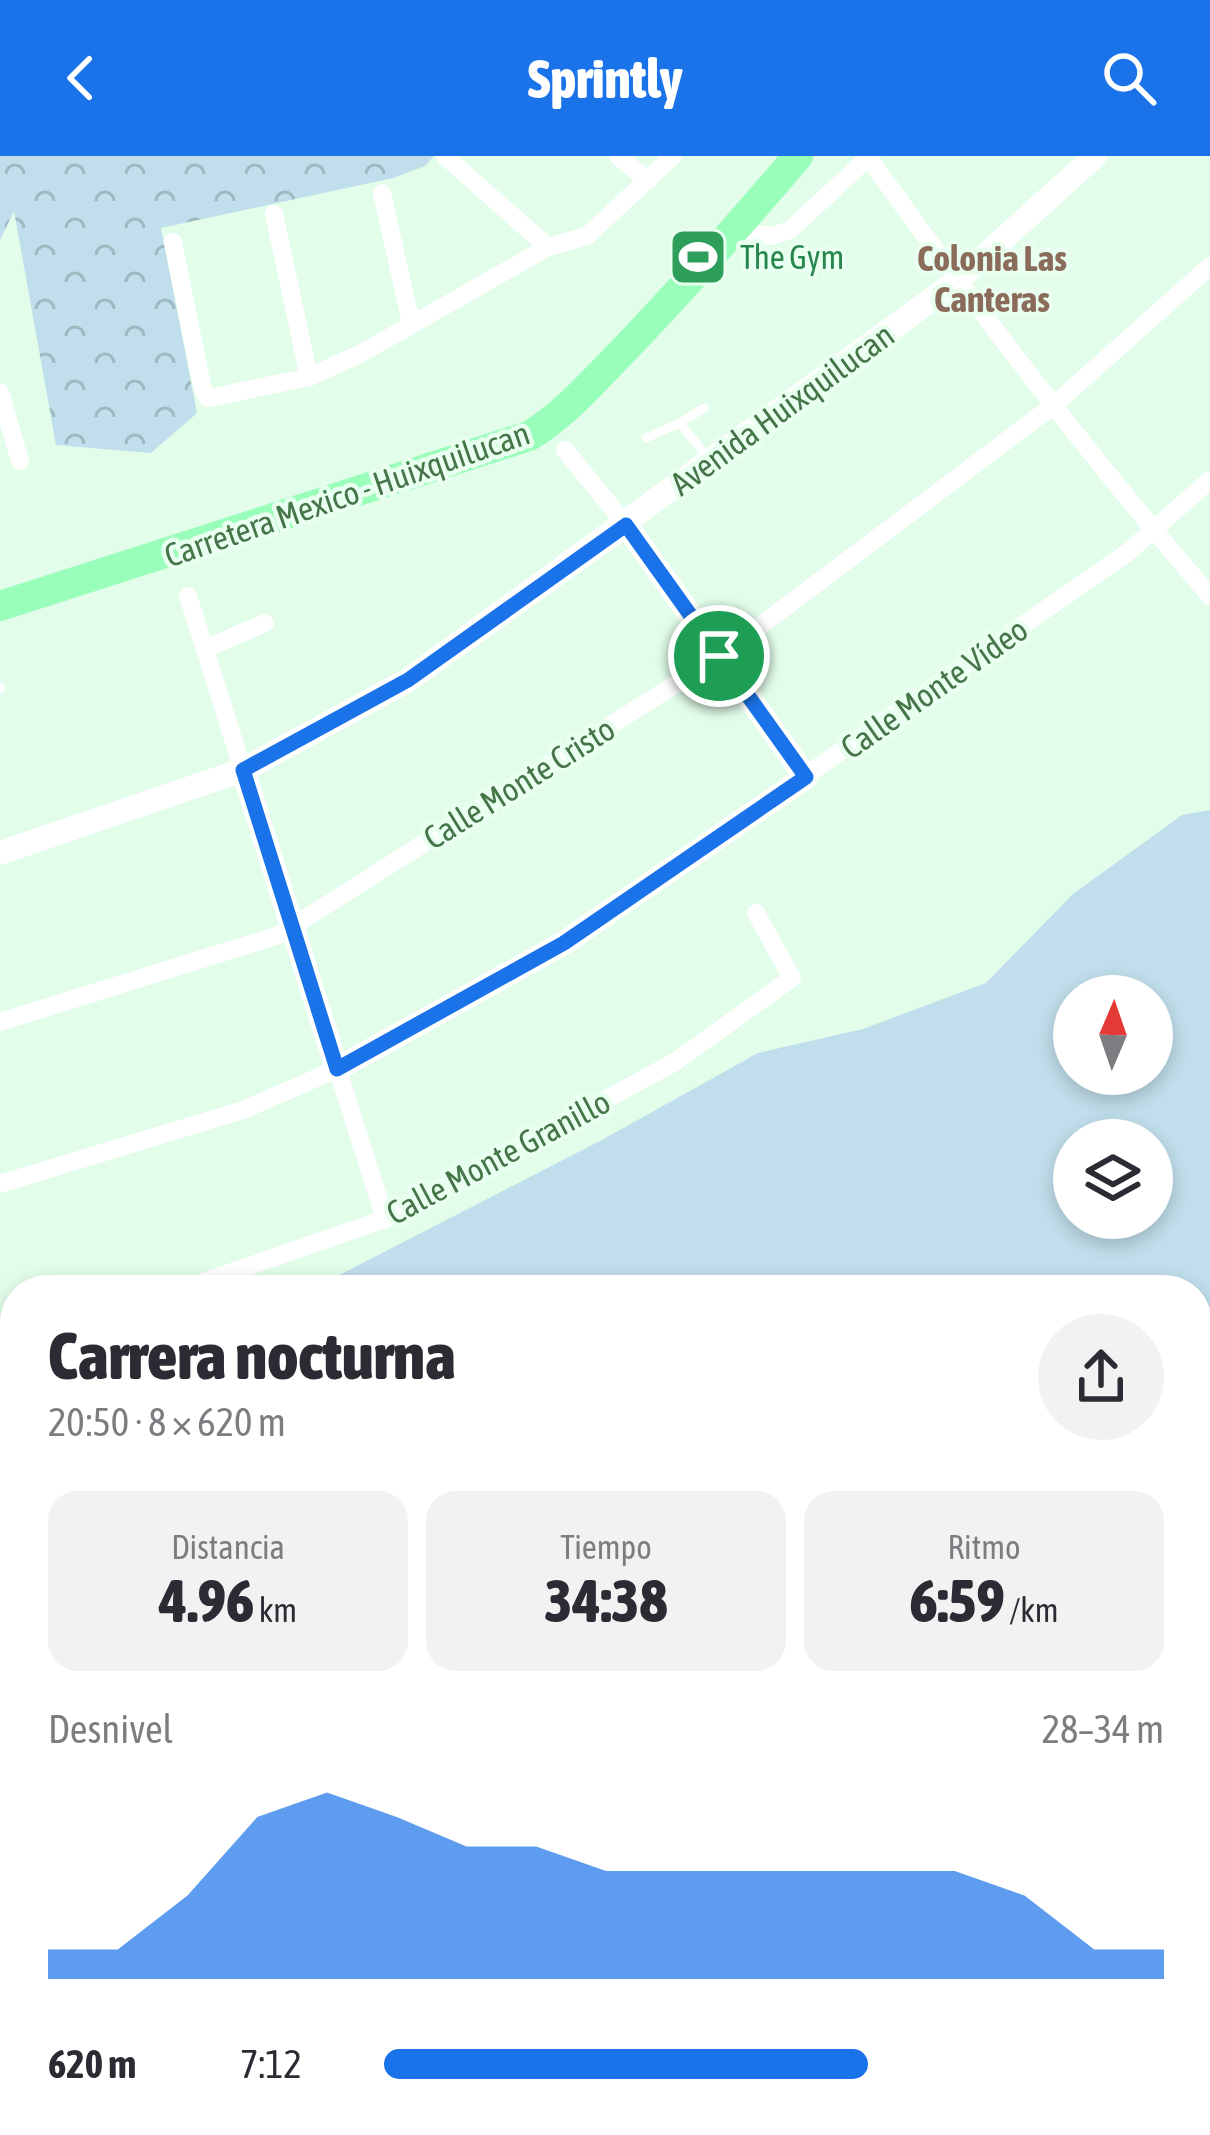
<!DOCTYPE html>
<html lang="es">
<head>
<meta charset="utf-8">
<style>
  :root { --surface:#fff; --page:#f2f2f3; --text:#2b2b33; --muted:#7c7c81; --accent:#1a73e8 }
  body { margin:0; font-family:"Asap Condensed",sans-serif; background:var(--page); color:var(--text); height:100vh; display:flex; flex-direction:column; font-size:45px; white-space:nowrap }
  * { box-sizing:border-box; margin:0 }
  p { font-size:39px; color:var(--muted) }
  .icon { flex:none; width:66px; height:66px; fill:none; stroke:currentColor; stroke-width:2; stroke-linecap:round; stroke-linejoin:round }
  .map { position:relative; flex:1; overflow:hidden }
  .details { position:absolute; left:0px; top:1119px; width:1212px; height:861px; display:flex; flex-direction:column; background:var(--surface); border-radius:48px 48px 0 0; box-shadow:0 6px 18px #0003 }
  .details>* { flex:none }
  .needle { width:78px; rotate:2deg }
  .controls { position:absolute; left:1053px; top:819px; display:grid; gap:24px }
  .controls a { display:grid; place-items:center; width:120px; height:120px; border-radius:50%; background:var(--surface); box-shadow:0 6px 18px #0003; font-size:60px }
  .pin { position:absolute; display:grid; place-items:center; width:102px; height:102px; color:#fff; margin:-51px; border:6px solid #fff; border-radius:50%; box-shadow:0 3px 12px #0007 }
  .round { display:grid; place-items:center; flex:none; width:126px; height:126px; border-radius:63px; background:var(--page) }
  .overview { display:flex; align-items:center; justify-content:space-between; height:204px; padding:0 48px }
  h1 { font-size:66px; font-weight:800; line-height:90px }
  .stats { display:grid; grid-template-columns:repeat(3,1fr); gap:18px; height:204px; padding:12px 48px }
  .stats div { display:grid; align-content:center; border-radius:30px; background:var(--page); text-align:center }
  .stats b { font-size:60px; font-weight:800 }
  .stats small { font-size:33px; font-weight:400 }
  .stats p { font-size:33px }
  .chart { height:336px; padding:24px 48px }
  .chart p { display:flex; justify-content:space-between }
  .chart svg { width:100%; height:216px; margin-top:12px; fill:var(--accent); opacity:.7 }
  ul { padding:0 48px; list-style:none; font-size:39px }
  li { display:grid; grid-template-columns:192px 144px 1fr; align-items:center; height:90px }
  li i { height:30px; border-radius:15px; background:var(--accent) }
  header { display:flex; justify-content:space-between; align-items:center; height:156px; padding:0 48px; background:var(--accent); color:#fff; font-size:54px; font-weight:800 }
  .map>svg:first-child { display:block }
  .grass { fill:#c0deeb; fill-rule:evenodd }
  .forest { fill:url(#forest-crowns) }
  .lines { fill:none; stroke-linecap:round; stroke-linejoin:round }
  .river { stroke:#dfb6e7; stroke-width:33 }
  .service { stroke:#fff; stroke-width:9 }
  .minor { stroke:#fff; stroke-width:18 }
  .tertiary { stroke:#fff; stroke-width:24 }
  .primary { stroke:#98feb9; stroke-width:30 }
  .route-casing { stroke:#fff; stroke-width:24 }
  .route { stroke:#1a73e8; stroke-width:15 }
  .labels { text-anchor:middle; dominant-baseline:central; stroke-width:9; stroke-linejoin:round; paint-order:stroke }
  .leisure-label { font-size:33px; fill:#27864d; stroke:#e9fff0; text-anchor:start }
  .street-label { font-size:33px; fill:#47754a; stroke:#e9fff0 }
  .neighbourhood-label { font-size:36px; font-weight:bold; fill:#8b6c5b; stroke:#e9fff0 }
</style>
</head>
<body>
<header><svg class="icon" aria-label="back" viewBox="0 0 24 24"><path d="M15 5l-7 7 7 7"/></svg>Sprintly<svg class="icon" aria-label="search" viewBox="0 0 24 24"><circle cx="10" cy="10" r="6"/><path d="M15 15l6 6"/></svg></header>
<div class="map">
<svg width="1210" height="1979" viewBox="0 0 1210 1979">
  <defs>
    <pattern id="forest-crowns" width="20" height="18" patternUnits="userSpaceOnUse" patternTransform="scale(3)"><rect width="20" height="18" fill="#c0deeb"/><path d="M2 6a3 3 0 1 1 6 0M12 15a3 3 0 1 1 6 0" fill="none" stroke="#9eb9c0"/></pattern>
  </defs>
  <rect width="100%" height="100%" fill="#e2fdea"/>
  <!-- grass -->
  <g class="grass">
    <path d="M1210,654v536l-13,-2v-54h-887l290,-149 158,-88 105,-24 123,-46 87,-89 109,-79zM1074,840h78v78h-78zM1074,984h78v78h-78z"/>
    <path d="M15,1370v288l-15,-17v-265z"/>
  </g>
  <!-- forest -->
  <g class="forest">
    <path d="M0,0h434l-9,10 -32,12 -232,50 36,185 -46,40 -95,-8 -42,-234 -14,29z"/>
    <path d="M1210,1228v45l-13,1v-45z"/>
    <path d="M0,1704l15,12v68l-15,-12z"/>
    <path d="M47,1965h172l3,14h-187z"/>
  </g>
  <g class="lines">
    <!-- river -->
    <g class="river">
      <path d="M1197,1207l13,-3"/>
      <path d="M0,1672l15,13"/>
    </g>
    <!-- service -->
    <g class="service">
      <path d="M680,267l24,-15"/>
      <path d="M646,282l34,-15 27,34"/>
      <path d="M0,531v2"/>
    </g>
    <!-- minor -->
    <g class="minor">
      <path d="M445,0l103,91"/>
      <path d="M618,0l30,25"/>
      <path d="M868,1c108,151 221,299 342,439"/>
      <path d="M382,37l29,130"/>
      <path d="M274,58l35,163"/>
      <path d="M735,76l37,4 18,-6 80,-74"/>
      <path d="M173,86l30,148 5,8 11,-2 90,-19 51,-23 188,-107 39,-11 86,-80"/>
      <path d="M0,236l20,69"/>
      <path d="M565,294l61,75 180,252"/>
      <path d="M188,440l197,623"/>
      <path d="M205,493l60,-26"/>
      <path d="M0,866l279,-87 441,-279 334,-251 156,-139"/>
      <path d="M0,1028l243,-74 94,-41 227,-126 563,-390 83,-73"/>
      <path d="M180,1134l205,-71 290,-157 117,-84 -36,-65"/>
      <path d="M0,1196l15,-5"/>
      <path d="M1197,1344l13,1"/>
      <path d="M0,1360l15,-6"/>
      <path d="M1197,1472l13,1"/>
      <path d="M1197,1748l13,-9"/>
      <path d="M1197,1927l13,-34"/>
      <path d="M375,1965l4,14"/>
      <path d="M578,1965l4,14"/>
      <path d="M1189,1979l2,-14"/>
      <path d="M1209,1979l1,-6"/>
    </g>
    <!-- tertiary -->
    <path class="tertiary" d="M0,697l243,-83 165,-90 549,-399 138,-125"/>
    <!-- primary -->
    <path class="primary" d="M0,450l529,-170c37,-22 66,-57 96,-87 60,-63 117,-127 173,-193"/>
  </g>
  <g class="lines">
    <defs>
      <path id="route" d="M626,369l180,252 -242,166 -227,126 -94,-299 165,-90z"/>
    </defs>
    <!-- route casing -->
    <use href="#route" class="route-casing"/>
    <!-- route -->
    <use href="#route" class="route"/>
  </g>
  <!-- icons -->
  <defs>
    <symbol id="stadium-square" viewBox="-11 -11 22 22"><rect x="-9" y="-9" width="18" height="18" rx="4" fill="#2e9e5b" stroke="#e9fff0"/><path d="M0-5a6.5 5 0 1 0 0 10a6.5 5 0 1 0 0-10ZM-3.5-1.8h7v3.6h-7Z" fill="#fff"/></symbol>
  </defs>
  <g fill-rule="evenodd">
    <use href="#stadium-square" x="665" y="68" width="66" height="66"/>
  </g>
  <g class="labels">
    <!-- leisure labels -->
    <g class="leisure-label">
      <text x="740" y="101">The Gym</text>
    </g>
    <!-- street labels -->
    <g class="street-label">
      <text transform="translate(782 253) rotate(-36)">Avenida Huixquilucan</text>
      <text transform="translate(347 338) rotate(-19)">Carretera Mexico - Huixquilucan</text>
      <text transform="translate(934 532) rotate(-35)">Calle Monte Vídeo</text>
      <text transform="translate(519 627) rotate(-32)">Calle Monte Cristo</text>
      <text transform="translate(498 1001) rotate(-28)">Calle Monte Granillo</text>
    </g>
    <!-- neighbourhood labels -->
    <g class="neighbourhood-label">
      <text x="992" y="102">Colonia Las<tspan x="992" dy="41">Canteras</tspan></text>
    </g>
  </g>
</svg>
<div class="controls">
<a><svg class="needle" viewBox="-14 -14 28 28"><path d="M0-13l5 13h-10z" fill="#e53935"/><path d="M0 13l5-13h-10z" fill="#7c7c81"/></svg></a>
<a><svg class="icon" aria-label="layers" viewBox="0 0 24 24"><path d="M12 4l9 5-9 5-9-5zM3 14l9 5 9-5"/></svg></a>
</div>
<div class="pin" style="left:719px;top:500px;background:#1e9e55"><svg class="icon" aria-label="arrive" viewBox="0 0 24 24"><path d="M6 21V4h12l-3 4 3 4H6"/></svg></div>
<section class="details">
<div class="overview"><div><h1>Carrera nocturna</h1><p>20:50 · 8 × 620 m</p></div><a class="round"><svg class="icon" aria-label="share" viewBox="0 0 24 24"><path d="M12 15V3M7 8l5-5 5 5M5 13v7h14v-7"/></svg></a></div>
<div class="stats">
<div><p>Distancia</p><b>4.96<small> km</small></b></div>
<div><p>Tiempo</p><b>34:38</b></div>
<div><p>Ritmo</p><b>6:59<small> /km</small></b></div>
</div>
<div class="chart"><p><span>Desnivel</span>28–34 m</p>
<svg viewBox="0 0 160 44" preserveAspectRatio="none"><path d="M0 44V38L10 38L20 27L30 11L40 6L50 11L60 17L70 17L80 22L90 22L100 22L110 22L120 22L130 22L140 27L150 38L160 38V44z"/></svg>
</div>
<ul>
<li><b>620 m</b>7:12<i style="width:62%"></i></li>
</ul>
</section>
</div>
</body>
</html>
